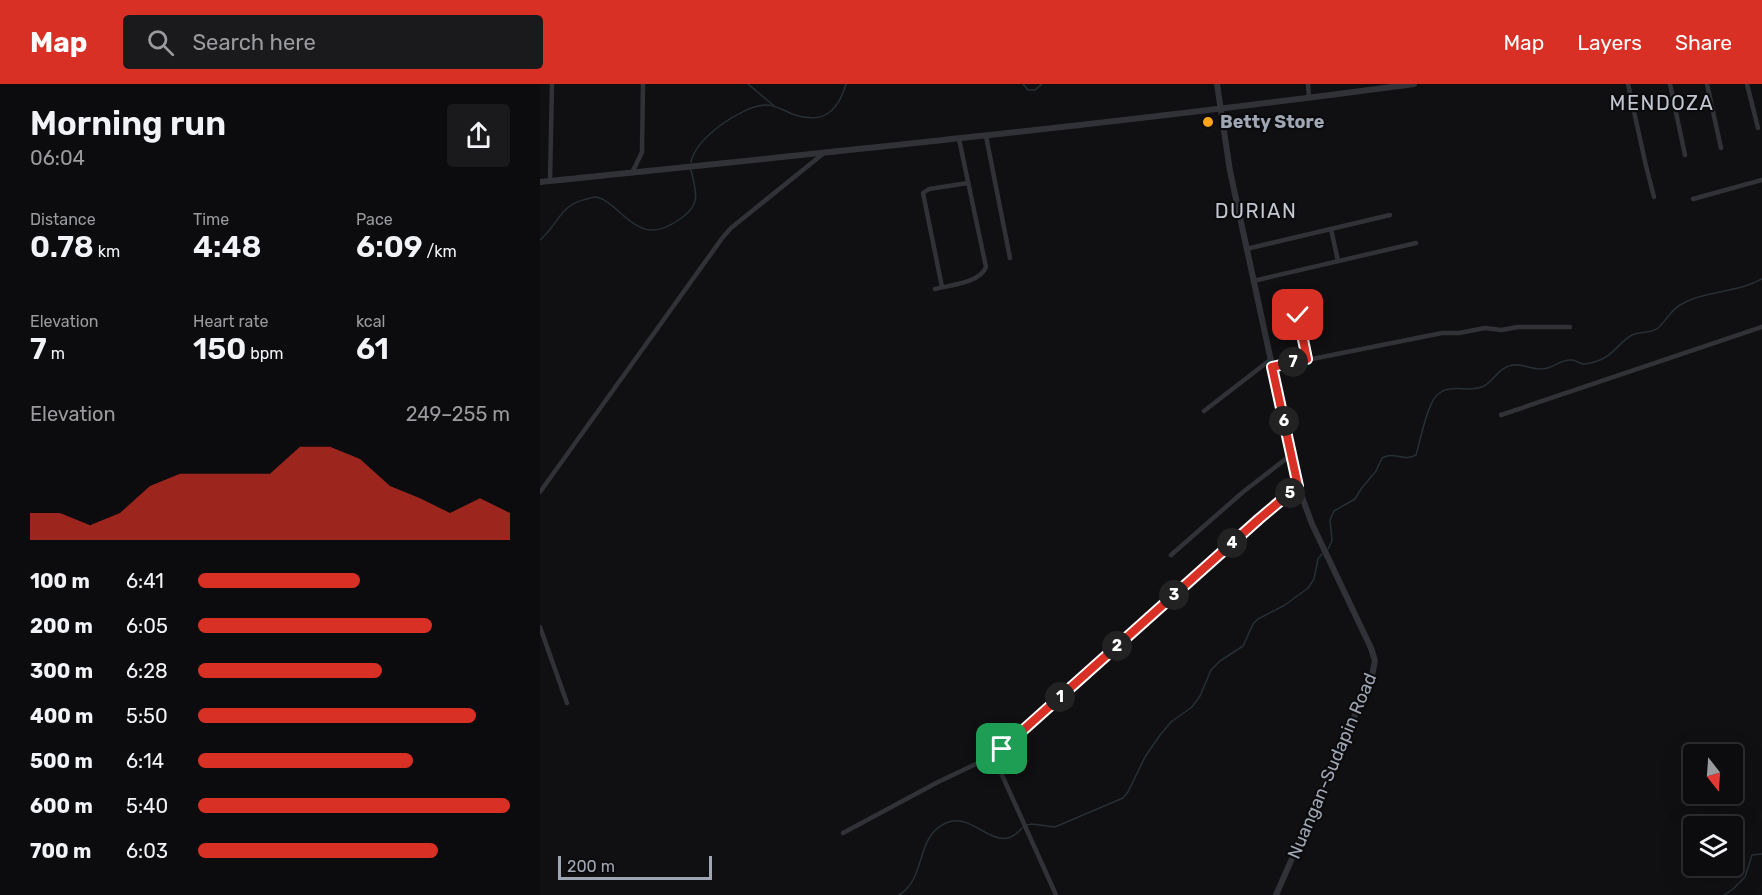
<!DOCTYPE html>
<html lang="en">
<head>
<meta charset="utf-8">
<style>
  :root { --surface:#0c0c0e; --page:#1a1a1c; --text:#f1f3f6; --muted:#9a9b9e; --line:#2c2c2e; --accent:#d93025 }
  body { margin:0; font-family:Rubik,sans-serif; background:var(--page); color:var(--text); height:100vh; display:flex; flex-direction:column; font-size:22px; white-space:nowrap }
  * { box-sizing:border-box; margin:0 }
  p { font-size:20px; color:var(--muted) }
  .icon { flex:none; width:33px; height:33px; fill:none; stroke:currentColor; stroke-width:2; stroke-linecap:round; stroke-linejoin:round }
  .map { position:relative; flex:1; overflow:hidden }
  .panel { display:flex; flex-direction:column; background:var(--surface); width:540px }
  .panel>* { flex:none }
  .needle { width:39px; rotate:163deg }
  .controls { position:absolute; left:1143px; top:660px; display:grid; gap:12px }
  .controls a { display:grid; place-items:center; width:60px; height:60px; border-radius:6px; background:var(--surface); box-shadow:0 6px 24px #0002,0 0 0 2px var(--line); font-size:30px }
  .scale { position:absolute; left:18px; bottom:15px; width:154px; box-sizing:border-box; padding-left:6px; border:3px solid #a0a7b4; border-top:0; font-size:16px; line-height:21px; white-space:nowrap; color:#a0a7b4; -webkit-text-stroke:4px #0b0b0d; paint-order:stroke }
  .pin { position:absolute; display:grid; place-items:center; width:51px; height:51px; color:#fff; margin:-26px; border-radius:12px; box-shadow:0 3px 9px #0006 }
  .km { position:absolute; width:30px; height:30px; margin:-15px; border-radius:50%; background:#222; color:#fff; font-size:16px; line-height:30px; text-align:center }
  .round { display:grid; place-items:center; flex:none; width:63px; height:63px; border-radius:6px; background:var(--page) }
  .headline { display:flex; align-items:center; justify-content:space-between; height:102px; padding:0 30px }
  h1 { font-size:33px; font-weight:600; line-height:45px }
  .figures { display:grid; grid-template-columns:repeat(3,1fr); gap:9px; height:102px; padding:6px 30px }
  .figures div { display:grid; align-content:center }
  .figures b { font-size:30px; font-weight:600 }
  .figures small { font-size:16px; font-weight:400 }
  .figures p { font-size:16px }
  .chart { height:168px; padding:12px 30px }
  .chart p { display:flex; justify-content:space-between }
  .chart svg { width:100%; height:108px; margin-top:6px; fill:var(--accent); opacity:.7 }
  ul { padding:0 30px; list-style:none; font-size:20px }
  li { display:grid; grid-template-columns:96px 72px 1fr; align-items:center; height:45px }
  li i { height:15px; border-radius:8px; background:var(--accent) }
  header { display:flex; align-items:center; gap:36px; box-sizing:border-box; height:84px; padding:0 30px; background:var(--accent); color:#fff }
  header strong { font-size:28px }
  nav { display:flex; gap:33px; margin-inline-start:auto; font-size:21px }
  .search { width:420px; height:54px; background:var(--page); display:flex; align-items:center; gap:15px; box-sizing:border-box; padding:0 21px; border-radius:6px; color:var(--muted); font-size:22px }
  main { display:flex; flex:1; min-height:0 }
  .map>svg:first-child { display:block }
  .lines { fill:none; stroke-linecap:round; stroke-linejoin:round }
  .stream { stroke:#263036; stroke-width:1.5 }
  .minor { stroke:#313237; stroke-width:4.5 }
  .tertiary { stroke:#313237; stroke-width:6 }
  .route-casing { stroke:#fff; stroke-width:12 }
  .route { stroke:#d93025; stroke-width:8 }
  .poi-dot { fill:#ffa51b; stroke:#0b0b0d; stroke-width:2 }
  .labels { text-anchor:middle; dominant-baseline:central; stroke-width:4.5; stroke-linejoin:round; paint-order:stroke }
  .poi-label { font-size:18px; font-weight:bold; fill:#a0a7b4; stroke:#0b0b0d; text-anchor:start }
  .street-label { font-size:18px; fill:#a0a7b4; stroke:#0b0b0d }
  .neighbourhood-label { font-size:20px; letter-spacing:1.5px; fill:#c1c6d0; stroke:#0b0b0d }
</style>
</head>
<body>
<header>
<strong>Map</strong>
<div class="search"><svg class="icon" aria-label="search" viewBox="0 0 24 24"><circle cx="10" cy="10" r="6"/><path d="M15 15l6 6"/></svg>Search here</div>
<nav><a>Map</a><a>Layers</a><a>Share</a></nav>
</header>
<main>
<section class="panel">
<div class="headline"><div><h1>Morning run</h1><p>06:04</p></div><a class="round"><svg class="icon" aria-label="share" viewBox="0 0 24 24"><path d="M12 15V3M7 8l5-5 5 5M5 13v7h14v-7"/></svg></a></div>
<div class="figures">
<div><p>Distance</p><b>0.78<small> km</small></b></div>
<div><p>Time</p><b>4:48</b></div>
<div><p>Pace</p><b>6:09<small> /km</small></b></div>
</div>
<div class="figures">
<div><p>Elevation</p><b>7<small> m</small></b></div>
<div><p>Heart rate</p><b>150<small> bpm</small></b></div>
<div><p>kcal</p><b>61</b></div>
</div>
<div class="chart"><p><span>Elevation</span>249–255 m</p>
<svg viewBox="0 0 160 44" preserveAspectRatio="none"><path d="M0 44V33L10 33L20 38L30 33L40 22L50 17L60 17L70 17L80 17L90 6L100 6L110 11L120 22L130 27L140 33L150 27L160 33V44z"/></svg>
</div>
<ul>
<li><b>100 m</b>6:41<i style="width:52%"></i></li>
<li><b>200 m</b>6:05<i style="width:75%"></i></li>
<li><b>300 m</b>6:28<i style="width:59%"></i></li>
<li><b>400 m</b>5:50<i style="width:89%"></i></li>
<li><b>500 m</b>6:14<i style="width:69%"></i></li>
<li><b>600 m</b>5:40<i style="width:100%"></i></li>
<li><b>700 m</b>6:03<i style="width:77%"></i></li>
</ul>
</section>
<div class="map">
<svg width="1222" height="811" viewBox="0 0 1222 811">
  <rect width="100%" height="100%" fill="#101012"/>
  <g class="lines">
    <!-- stream -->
    <g class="stream">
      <path d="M208,0l25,21"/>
      <path d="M483,0l5,6h7l7,-6"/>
      <path d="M151,78c5,-24 49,-55 74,-57 11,-1 20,7 30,10 29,9 43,-4 51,-31"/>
      <path d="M0,156c18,-15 20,-36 47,-41 3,-1 6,-2 9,-2 8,1 15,8 20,12 23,21 36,30 64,10 22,-15 16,-26 11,-49"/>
      <path d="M788,465l4,-8 -2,-21 4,-9 21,-12 6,-10 15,-18 6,-13c12,-7 22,4 34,-3 4,-14 11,-50 21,-60 14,-13 32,-1 47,-9 10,-6 14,-17 25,-20 11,-4 20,3 31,3 11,1 19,-9 30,-9 5,-1 8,3 13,4 5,0 12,-2 17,-4 14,-5 19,-18 32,-25 8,-4 18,-1 26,-7 8,-7 12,-17 22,-23 25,-15 57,-12 82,-26"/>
      <path d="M487,741l5,-1 23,3 68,-29 5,-6 17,-35 15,-22 11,-13 21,-15 8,-11 11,-26 9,-9 23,-15 10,-22 5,-5 27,-14 23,-17 6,-9 4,-20 4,-5"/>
      <path d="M359,811c28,-17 16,-59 47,-72 29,-13 50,36 76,5"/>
      <path d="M1184,811l9,-6 12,-12 7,-22 10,-1"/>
    </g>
    <!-- minor -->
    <g class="minor">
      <path d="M768,0l1,14"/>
      <path d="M1088,0l18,82 8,31"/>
      <path d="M1130,0l15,71"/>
      <path d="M1167,0l14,64"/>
      <path d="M1207,0l11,44"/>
      <path d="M446,52l24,122"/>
      <path d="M92,89l10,-21 1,-68"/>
      <path d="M10,97l2,-97"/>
      <path d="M1153,115l69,-19"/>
      <path d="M791,145l7,32"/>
      <path d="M706,165l144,-34"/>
      <path d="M713,197l163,-38"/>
      <path d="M402,203l-19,-94 6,-4 39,-6"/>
      <path d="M395,205c15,-4 45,-6 51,-22l-27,-128"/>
      <path d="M758,231l9,44"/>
      <path d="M732,283l170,-34h17l26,-5 16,2 17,-3h52"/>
      <path d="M664,327l66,-51"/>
      <path d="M961,331l261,-88"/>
      <path d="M0,408l183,-255 8,-9 93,-75"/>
      <path d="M631,471l72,-63 48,-37"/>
      <path d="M0,543l27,76"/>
      <path d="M457,671l1,11 58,129"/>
      <path d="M303,749l95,-51 59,-28 262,-235 39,-33"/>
    </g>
    <!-- tertiary -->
    <g class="tertiary">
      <path d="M677,0l13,87 68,315 14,38 59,124 4,13 -3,15 -96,219"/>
      <path d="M0,98c292,-30 584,-59 874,-98"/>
    </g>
  </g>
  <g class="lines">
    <defs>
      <path id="route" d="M462,665l257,-230 39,-33 -26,-119 35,-8 -9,-44"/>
    </defs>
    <!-- route casing -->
    <use href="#route" class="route-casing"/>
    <!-- route -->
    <use href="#route" class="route"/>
  </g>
  <!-- markers -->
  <circle class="poi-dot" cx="668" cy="38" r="6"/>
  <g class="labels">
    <!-- poi labels -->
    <g class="poi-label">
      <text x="680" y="38">Betty Store</text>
    </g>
    <!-- street labels -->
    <g class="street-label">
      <text transform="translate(792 682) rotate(-67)">Nuangan-Sudapin Road</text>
    </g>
    <!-- neighbourhood labels -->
    <g class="neighbourhood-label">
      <text x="1122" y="19">MENDOZA</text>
      <text x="716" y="127">DURIAN</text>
    </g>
  </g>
</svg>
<div class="controls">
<a><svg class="needle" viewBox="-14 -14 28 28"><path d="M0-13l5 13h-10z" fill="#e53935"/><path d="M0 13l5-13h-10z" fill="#9a9b9e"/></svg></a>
<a><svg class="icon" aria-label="layers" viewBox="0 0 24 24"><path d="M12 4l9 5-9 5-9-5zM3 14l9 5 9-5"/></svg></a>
</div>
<div class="scale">200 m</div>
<div class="pin" style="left:462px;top:665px;background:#1e9e55"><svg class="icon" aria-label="arrive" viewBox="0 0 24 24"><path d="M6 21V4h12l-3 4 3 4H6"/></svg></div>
<div class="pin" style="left:758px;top:231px;background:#d93025"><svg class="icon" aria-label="check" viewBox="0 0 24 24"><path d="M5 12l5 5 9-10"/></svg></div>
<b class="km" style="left:520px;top:613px">1</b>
<b class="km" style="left:577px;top:562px">2</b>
<b class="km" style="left:634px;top:511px">3</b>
<b class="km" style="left:692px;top:459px">4</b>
<b class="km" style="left:750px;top:409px">5</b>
<b class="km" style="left:744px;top:337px">6</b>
<b class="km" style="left:753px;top:278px">7</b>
</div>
</main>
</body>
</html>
